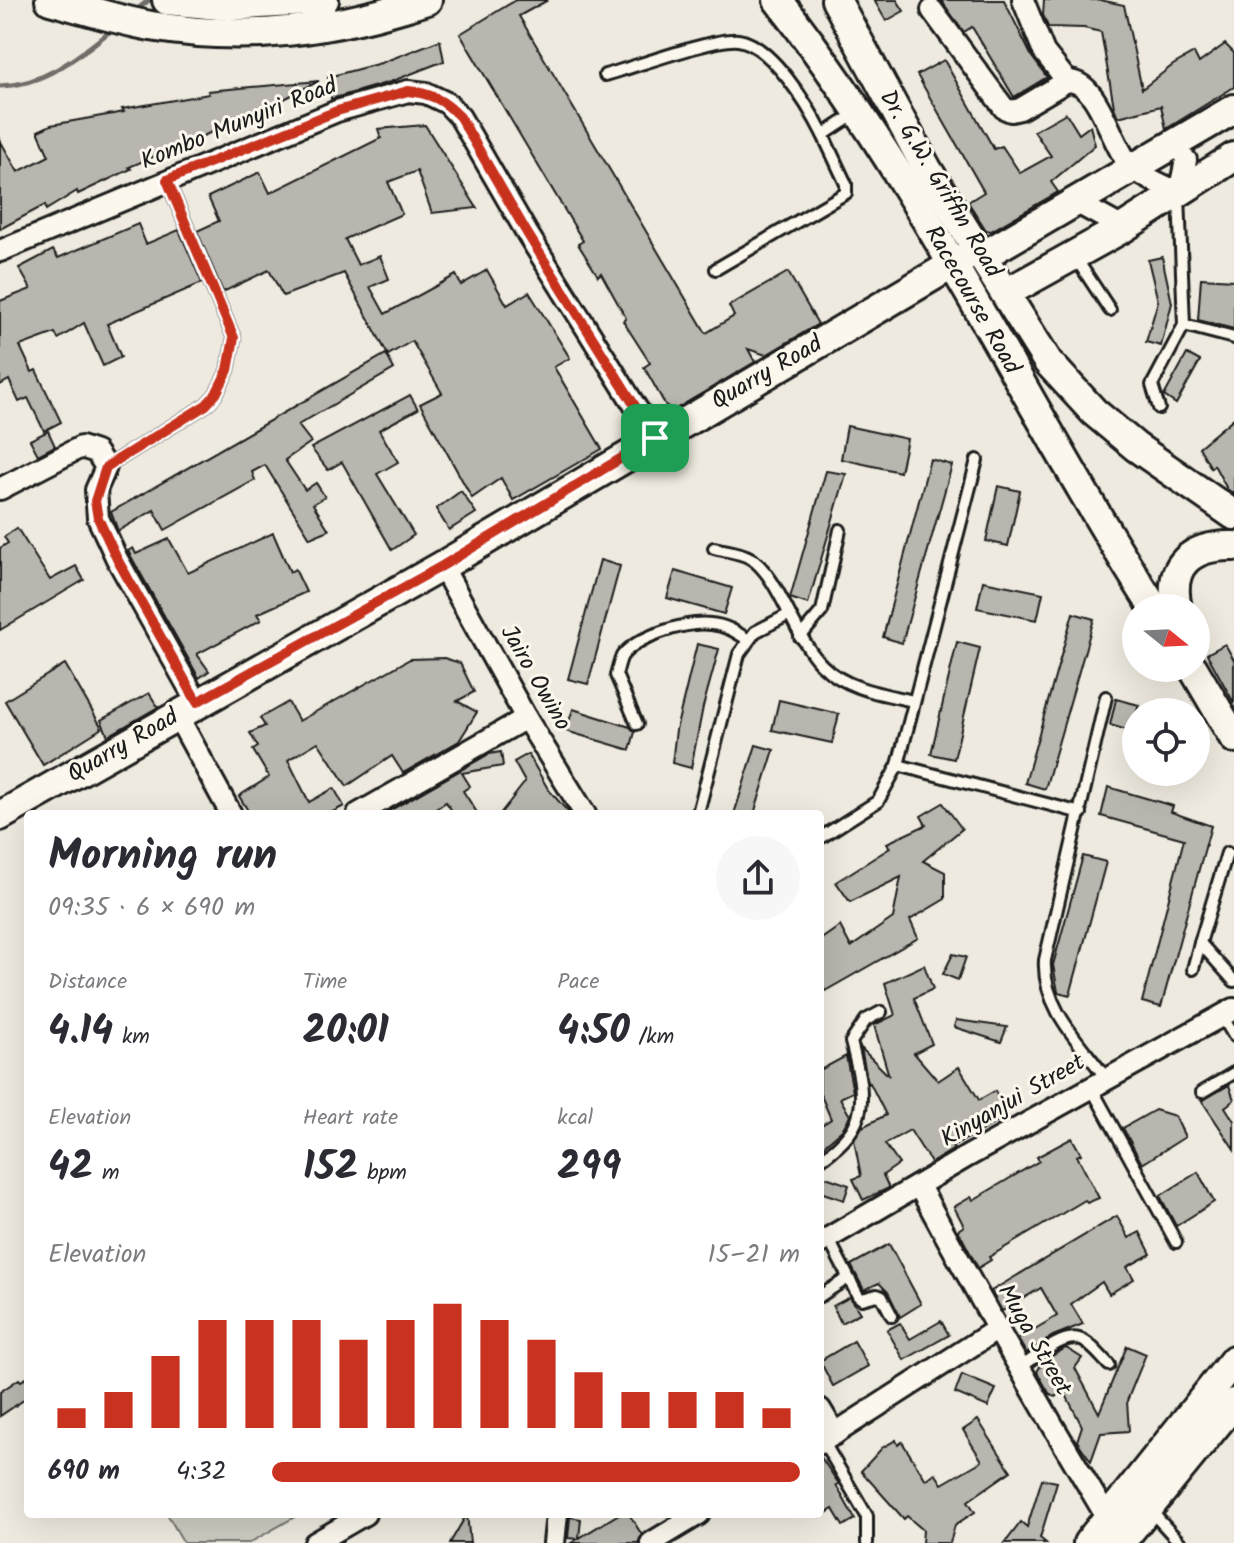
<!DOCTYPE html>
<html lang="en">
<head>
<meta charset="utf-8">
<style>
  :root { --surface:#fff; --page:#f7f7f7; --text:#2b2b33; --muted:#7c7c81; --accent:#c8321e }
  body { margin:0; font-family:Kalam,sans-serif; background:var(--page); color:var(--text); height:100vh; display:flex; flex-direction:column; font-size:30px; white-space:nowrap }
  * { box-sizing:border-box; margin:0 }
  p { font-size:26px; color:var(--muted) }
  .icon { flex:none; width:44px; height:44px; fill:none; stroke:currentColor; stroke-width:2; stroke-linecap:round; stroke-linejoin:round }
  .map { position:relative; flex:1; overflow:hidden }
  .panel { position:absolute; left:24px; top:810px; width:800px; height:708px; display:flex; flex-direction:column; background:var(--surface); border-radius:8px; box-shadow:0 8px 32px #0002 }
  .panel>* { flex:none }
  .needle { width:52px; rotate:108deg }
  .tools { position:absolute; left:1122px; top:594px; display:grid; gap:16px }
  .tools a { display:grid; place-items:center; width:88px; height:88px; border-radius:50%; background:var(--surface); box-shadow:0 8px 32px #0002; font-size:40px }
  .pin { position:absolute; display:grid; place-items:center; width:68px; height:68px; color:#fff; margin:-34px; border-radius:16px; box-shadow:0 4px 12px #0006 }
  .round { display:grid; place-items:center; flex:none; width:84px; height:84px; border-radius:42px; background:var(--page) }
  .headline { display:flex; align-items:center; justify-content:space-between; height:136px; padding:0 24px }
  h1 { font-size:44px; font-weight:600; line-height:60px }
  .figures { display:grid; grid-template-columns:repeat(3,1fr); gap:12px; height:136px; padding:8px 24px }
  .figures div { display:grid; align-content:center }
  .figures b { font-size:40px; font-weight:600 }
  .figures small { font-size:22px; font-weight:400 }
  .figures p { font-size:22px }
  .chart { height:224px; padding:16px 24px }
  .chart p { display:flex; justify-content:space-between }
  .chart svg { width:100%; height:144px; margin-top:8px; stroke:var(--accent); stroke-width:6 }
  ul { padding:0 24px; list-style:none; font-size:26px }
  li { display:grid; grid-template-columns:128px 96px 1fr; align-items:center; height:60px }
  li i { height:20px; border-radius:10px; background:var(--accent) }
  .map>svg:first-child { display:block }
  .green { fill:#ceccc2; stroke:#75746f; stroke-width:2 }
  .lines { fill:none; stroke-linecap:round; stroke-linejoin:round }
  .stream { stroke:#6f6d69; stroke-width:5 }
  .building { fill:#b9b6af; stroke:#1c1c1c; stroke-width:2 }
  .lane-casing { stroke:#1c1c1c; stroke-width:16 }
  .street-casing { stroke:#1c1c1c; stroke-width:26 }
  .secondary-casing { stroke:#1c1c1c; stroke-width:34 }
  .lane { stroke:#fbf7ec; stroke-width:10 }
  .street { stroke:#fbf7ec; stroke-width:20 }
  .secondary { stroke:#fbf7ec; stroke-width:28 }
  .route-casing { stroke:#fff; stroke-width:16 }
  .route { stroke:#c8321e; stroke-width:10 }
  .labels { text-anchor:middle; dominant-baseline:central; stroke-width:6; stroke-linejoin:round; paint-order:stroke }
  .street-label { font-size:24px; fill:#1c1c1c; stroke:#fbf7ec }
</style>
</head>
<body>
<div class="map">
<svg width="1234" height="1543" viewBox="0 0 1234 1543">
  <rect width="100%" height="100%" fill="#eeeadf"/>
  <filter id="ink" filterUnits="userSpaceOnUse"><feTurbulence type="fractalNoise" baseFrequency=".0125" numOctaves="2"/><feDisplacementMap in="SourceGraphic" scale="16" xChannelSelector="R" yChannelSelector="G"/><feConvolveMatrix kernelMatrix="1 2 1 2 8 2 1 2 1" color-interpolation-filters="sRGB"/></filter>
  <g filter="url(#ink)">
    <!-- green -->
    <path class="green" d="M167,1514h133l-51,29h-65z"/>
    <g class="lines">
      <!-- stream -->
      <g class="stream">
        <path d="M134,12l15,-12"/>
        <path d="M0,86c46,-1 80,-31 114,-58"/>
      </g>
    </g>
    <!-- building -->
    <g class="building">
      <path d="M516,0h32l-29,16 187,317 28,-17 -5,-10 59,-34 30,52 -52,31 -18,-6 7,13 -81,48 -8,-4 -22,-39 6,-4 -27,-42 3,-3 -25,-45 -3,3 -20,-32 5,-3 -123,-207z"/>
      <path d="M874,0h23l7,11 -18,10z"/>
      <path d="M941,0h63l28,57 15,20 -33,20 -42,-70 -8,5z"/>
      <path d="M1044,0h56l24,5 18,84 31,-24 21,-12 5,10 26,-19 9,9v34l-68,42 -5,-23 -43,11 -4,-10 -13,-75 -17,-4 -36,-1 -5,-12z"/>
      <path d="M440,40l4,21 -54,21 -59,17 -3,-22 53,-14z"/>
      <path d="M944,60l50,89 8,-3 18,27 31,-17 -17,-25 32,-18 13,21 11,-8 5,19 -44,37 7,10 -67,39 -5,-1 -18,-28 16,-10 -67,-117z"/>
      <path d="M319,81l-64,33 -126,53 2,2 -53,25 -1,-3 -31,19 -1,-5 -45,24v-89l18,32 31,-16 -11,-25 13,-6 73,-13 -2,-3 87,-15 -1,-3z"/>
      <path d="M425,125l52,83 -45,5 -15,-42 -29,11 14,32 -57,25 13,26 22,-9 9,23 -19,8 15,27 71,-39 5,10 26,-15 20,35 22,-13 41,66 -16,9 48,82 -89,51 -12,-22 -29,20 -52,-94 22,-11 -30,-52 -24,14 -44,-82 -61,23 -14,-26 -46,22 -26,-61 22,-10 -11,-24 52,-25 10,21 111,-55 -3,-9z"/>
      <path d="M138,224l8,20 33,-14 23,53 -95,41 14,33 -18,9 -19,-43 -26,16 -3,-6 -35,13 12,26 4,-2 25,52 -17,9 -16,-33 -9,4 -10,-22 -9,5v-84l31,-12 -12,-21 34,-18 5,8z"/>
      <path d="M1162,257l10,46 -11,43 -15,-4 12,-41 -10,-41z"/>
      <path d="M1201,278l33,2v49l-36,-9z"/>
      <path d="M386,354l8,15 -96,56 13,17 -26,18 20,30 11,-7 9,14 -12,7 16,26 -19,8 -45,-73 -13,7 3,8 -90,50 -11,-20 -36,21 -7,-19z"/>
      <path d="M1187,354l13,7 -24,43 -12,-8z"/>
      <path d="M410,395l8,14 -39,21 19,32 -21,12 37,61 -22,15 -50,-88 -14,8 -17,-22z"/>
      <path d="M1234,418v76l-7,-5 -13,-24 -3,3 -12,-21z"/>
      <path d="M847,426l60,13 -7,33 -59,-13z"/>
      <path d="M48,431l7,15 -17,9 -8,-15z"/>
      <path d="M930,459l22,6 -50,178 -19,-6z"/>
      <path d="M826,471l20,3 -38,130 -18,-6z"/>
      <path d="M998,486l22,5 -12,55 -22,-5z"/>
      <path d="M461,491l15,22 -27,17 -13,-21z"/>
      <path d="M17,528l33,52 26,-14 8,14 -84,50v-82l8,-5 -4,-6z"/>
      <path d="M273,533l17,39 5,-3 11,23 -49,22 4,6 -64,34 12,17 -10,7 -71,-127 5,-3 3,6 33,-15 19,34z"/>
      <path d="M600,560l20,6 -32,118 -20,-5z"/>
      <path d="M675,571l57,17 -8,26 -57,-16z"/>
      <path d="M983,581l60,12 -6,27 -60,-12z"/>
      <path d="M1073,613l21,6 -49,170 -20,-6z"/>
      <path d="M957,642l23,6 -26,111 -23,-5z"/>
      <path d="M697,644l22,5 -16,58 -12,61 -19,-5 4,-33z"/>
      <path d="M1225,644l9,16v43l-27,-49z"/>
      <path d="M444,658l16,5 14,29 -17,9 20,11 -18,29 -56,32 -11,-17 -45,30 -29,-44 -30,18 21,42 25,-14 10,18 -15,8h-79l-11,-18 30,-19 -16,-27 5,-3 -8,-14 15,-7 -5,-8 28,-16 11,19 111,-62z"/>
      <path d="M65,664l37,64 -59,37 -38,-64z"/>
      <path d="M149,693l9,14 -50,29 -7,-16z"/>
      <path d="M1116,699l23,6 -9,26 -20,-6z"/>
      <path d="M779,700l60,14 -7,29 -60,-13z"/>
      <path d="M573,709l57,18 5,5 -5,18 -64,-19z"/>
      <path d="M756,745l18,5 -20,64h-20z"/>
      <path d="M501,752l2,14 -41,7 8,13 -7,5 15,23h-24l-8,-12 -18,12h-44l105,-60z"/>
      <path d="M528,754l20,35 22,25h-70l25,-32 -11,-20z"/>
      <path d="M1108,787l65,19 -2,6 40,14 -50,181 -19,-5 42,-163 -83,-23z"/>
      <path d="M943,803l19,26 -39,32 22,11v27l-35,21 8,18 -93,53 -5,-8v-43l20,-14 11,21 42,-29 8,-41 -51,25 -14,-20 54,-34 -3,-5 39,-18 -5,-9z"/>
      <path d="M1083,856l23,6 -36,133 -12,-3 -5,-27z"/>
      <path d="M953,954l13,3 -8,23 -15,-6z"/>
      <path d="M924,965l9,24 -19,9 18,46 -18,9 24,28 21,-14 20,33 16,-9 13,25 -56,31 2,2 -23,14 -21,-33 -25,14 14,20 -16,11 6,13 -26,12 -10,-21 8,-3 -7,-36 8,-13 24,-12 -16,-32 -2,1 -7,-36 28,28 -15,-51 21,-10 -10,-32z"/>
      <path d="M956,1020l51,7 -6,15 -47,-15z"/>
      <path d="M846,1056l7,36 -13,6 10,18 -8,14 -22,19v-23l11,-7 -11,-26v-23z"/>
      <path d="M1229,1085l5,15 -9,7 9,14v28l-32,-48z"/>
      <path d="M1155,1110l20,6 10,21 -43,27 -19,-36z"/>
      <path d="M1072,1138l9,16 -4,2 22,42 -12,5 -2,-3 -96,57 2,3 -13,8 -20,-38 6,-4 -10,-19 17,-10 2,3 66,-39 -2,-4z"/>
      <path d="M1198,1172l16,30 -38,24 -16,-30z"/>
      <path d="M820,1175l29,10 -5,15 -24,-8z"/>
      <path d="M1117,1216l12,22 11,-6 11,22 -24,13 7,12 -25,15 -7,-12 -31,22 12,20 -30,12 -27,17 -8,-14 39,-23 -16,-28 -39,23 -11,-20z"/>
      <path d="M889,1244l32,60 -21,13 -12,-25 -9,-9 -15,7 -13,-25z"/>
      <path d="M850,1297l10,16 -19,10 -8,-17z"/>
      <path d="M941,1321l8,14 -45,25 -17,-30 13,-7 10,16z"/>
      <path d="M854,1341l14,25 -35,20 -13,-25z"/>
      <path d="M1127,1346l19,8 -19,47 2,30 -28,2 -10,28 -14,-20 5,-15 -20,-39 -6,10 -7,-4 -12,-21 6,-11 23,-13 16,10 -7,10 24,45z"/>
      <path d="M962,1375l34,14 -8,18 -33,-14z"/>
      <path d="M28,1377v20l-28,19v-24l19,-13 2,2z"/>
      <path d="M978,1420l33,51 -43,30 7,11 -20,13 -5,18h-28l1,-13 -16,-14 -3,3 -43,-48 21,-23 14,-8 2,5 4,-3 24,38 9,-7 7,11 40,-23 -19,-31z"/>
      <path d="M820,1456l19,28 -3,1 19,34 -12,7 -10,-17 -13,8z"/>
      <path d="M1042,1479l15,3 -17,56 6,5h-41l16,-21 6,5z"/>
      <path d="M467,1514l3,29h-20z"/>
      <path d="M619,1514h10l13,21 -4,8h-67l7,-4 -10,-1 2,-21 11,2 -2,19z"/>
    </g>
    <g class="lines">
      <defs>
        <g id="lane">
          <path d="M605,75c27,-7 111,-38 133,-35 33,4 71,67 85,95l32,-21"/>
          <path d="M1179,195l5,130 50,13"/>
          <path d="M1075,257l35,53"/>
          <path d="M716,269l130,-76v-9l-23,-49"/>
          <path d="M1159,408l-7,-23 32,-60"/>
          <path d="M106,467l100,-62 10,-11 12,-24 6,-32 -67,-158"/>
          <path d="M714,548c11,3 26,4 36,10 29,17 44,80 72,107 24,24 60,29 92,36"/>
          <path d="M800,637l22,-26 18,-81"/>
          <path d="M637,724l-21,-49c2,-6 3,-14 6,-19 15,-20 65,-35 89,-32 14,1 25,8 36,15"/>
          <path d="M898,765l183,48"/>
          <path d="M698,813l41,-159 16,-22 33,-17"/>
          <path d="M820,838l58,-37 20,-36 79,-305"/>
          <path d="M1227,853l-27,90 34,38"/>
          <path d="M1193,969l7,-26"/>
          <path d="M1222,1016l12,20"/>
          <path d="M1106,1078c-26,-35 -64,-71 -61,-118l61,-263"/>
          <path d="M1091,1087l85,155"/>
          <path d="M1202,1092l32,-19"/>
          <path d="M820,1160c52,-35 45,-64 31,-118l15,-22 15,-8"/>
          <path d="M828,1238l30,58 4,3 15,-4 5,2 10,19"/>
          <path d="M820,1296l28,-18"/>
          <path d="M1021,1367c14,-9 41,-33 58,-28 11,3 22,18 30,26"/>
          <path d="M823,1441l44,75v27"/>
          <path d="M1150,1510l30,33"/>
        </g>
        <g id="street">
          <path d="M1023,0l21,52 23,29"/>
          <path d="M932,10l72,98 7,3 9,-2 47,-28c32,-1 43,62 62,83 11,13 35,21 50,29l7,-33"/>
          <path d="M1074,201l49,27"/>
          <path d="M0,251l337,-140 71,-20 18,2 21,10 13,14 67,116 128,205"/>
          <path d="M0,489l81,-42 15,5 10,15 -10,23 2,28 19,41 80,143"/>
          <path d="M442,566l84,152 59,96"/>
          <path d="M177,715l54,99"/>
          <path d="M358,814l168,-96"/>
          <path d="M919,1186c60,112 123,223 189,333"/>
          <path d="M820,1243l148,-87 266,-147"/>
          <path d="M820,1409l15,25"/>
          <path d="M820,1443l176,-113"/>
          <path d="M315,1543l50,-29"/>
          <path d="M554,1543l3,-29"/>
          <path d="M651,1543l48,-29"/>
        </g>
        <g id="secondary">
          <path d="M50,0c34,9 67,20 101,26 98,17 183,4 276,-26"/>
          <path d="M167,0l62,6 95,-6"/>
          <path d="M778,0c147,188 248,408 376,608"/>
          <path d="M836,0l91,169 121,193 46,50 42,35 98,68"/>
          <path d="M981,257l253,-148"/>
          <path d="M1006,293l117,-65 111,-71"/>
          <path d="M1177,608c-10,-44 15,-63 57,-62"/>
          <path d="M1193,668l41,70"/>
          <path d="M0,816l442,-250 535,-316"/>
          <path d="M1088,1543l146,-183"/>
          <path d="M1120,1543l114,-140"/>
        </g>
      </defs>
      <!-- lane casing -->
      <use href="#lane" class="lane-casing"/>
      <!-- street casing -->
      <use href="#street" class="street-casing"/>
      <!-- secondary casing -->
      <use href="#secondary" class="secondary-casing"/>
      <!-- lane -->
      <use href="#lane" class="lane"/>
      <!-- street -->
      <use href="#street" class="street"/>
      <!-- secondary -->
      <use href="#secondary" class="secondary"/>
    </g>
  </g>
  <g class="lines" filter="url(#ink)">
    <defs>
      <path id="route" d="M408,91c22,2 36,9 52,26l67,116 128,205 -213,128 -245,136 -80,-143 -19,-41 -3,-17 11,-34 100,-62 10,-11 12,-24 6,-32 -67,-158 170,-69z"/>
    </defs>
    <!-- route casing -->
    <use href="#route" class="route-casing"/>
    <!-- route -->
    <use href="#route" class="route"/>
  </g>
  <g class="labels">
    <!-- street labels -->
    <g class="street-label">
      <text transform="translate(239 124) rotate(-22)">Kombo Munyiri Road</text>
      <text transform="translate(940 184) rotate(59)">Dr. G.W. Griffin Road</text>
      <text transform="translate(972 300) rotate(60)">Racecourse Road</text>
      <text transform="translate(767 373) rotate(-30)">Quarry Road</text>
      <text transform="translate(535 678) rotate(60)">Jairo Owino</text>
      <text transform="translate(123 746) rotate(-30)">Quarry Road</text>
      <text transform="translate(1013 1101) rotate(-30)">Kinyanjui Street</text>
      <text transform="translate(1034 1340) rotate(60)">Muga Street</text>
    </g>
  </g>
</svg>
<div class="tools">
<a><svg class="needle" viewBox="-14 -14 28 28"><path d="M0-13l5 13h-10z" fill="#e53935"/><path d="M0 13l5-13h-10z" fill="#7c7c81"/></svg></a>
<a><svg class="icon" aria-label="locate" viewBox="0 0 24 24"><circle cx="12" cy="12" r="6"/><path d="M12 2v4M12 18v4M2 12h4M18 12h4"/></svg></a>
</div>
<div class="pin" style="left:655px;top:438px;background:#1e9e55"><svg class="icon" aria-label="arrive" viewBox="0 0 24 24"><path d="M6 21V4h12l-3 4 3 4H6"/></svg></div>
<section class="panel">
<div class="headline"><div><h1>Morning run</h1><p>09:35 · 6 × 690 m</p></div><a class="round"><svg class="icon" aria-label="share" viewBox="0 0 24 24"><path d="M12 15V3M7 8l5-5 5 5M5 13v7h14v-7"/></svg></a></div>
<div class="figures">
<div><p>Distance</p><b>4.14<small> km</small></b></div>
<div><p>Time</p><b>20:01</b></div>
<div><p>Pace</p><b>4:50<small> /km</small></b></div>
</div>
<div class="figures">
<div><p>Elevation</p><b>42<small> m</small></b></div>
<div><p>Heart rate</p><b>152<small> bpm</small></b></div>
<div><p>kcal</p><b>299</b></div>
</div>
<div class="chart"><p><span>Elevation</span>15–21 m</p>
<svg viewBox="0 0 160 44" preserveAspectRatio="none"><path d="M5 44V38M15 44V33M25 44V22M35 44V11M45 44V11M55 44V11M65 44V17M75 44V11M85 44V6M95 44V11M105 44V17M115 44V27M125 44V33M135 44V33M145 44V33M155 44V38"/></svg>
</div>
<ul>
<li><b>690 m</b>4:32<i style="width:100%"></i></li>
</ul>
</section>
</div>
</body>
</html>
